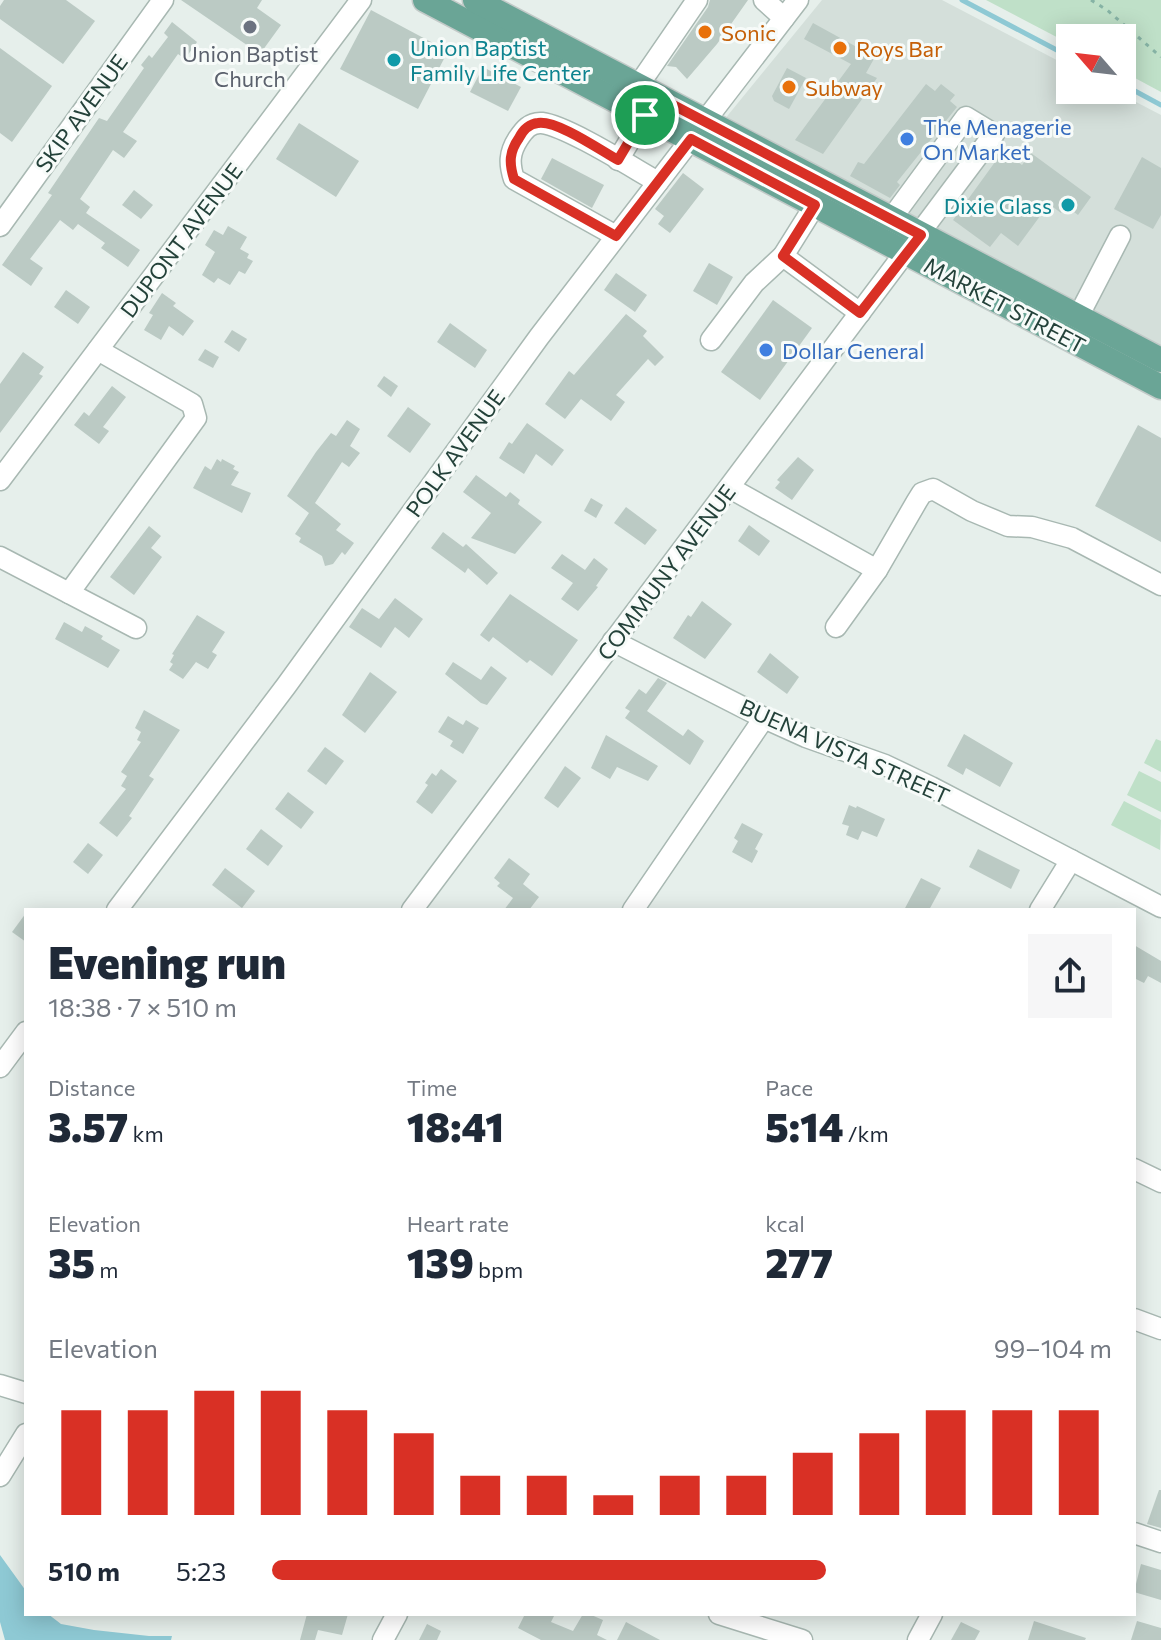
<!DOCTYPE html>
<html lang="en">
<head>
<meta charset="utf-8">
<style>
  :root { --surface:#fff; --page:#f6f6f7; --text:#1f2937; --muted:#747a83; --accent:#d93025 }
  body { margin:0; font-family:Commissioner,sans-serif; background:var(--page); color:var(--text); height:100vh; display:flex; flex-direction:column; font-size:30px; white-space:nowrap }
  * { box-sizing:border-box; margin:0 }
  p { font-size:26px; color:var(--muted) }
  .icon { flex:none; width:44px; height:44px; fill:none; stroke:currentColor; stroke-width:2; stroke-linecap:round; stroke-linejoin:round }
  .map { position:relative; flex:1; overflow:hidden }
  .details { position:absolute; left:24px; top:908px; width:1112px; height:708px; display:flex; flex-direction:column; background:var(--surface); border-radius:0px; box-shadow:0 4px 20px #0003 }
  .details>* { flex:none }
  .needle { width:52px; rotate:298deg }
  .fabs { position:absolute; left:1056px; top:24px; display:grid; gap:16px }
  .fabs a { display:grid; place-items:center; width:80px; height:80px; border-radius:0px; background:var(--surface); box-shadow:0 4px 20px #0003; font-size:40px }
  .pin { position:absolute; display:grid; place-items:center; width:68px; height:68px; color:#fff; margin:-34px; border:4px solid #fff; border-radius:50%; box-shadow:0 2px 8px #0007 }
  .round { display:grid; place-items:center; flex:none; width:84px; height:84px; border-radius:0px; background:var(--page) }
  .summary { display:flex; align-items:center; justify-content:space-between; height:136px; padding:0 24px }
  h1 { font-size:44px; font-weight:800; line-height:60px }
  .metrics { display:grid; grid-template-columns:repeat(3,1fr); gap:12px; height:136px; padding:8px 24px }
  .metrics div { display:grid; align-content:center }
  .metrics b { font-size:40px; font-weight:800 }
  .metrics small { font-size:22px; font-weight:400 }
  .metrics p { font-size:22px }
  .chart { height:224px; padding:16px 24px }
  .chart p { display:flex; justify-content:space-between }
  .chart svg { width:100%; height:144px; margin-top:8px; stroke:var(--accent); stroke-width:6 }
  ul { padding:0 24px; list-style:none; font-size:26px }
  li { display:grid; grid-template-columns:128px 96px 1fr; align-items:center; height:60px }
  li i { height:20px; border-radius:10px; background:var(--accent) }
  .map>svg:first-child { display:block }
  .built { fill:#d4dfda }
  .green { fill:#bfe0c8 }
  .water { fill:#8ec9d4 }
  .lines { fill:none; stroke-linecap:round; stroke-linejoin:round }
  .stream { stroke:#8ec9d4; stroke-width:5 }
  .building { fill:#bbcac4 }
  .minor-casing { stroke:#a8b8b2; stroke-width:23 }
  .major-casing { stroke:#c2cac8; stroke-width:27 }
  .path { stroke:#86b3a5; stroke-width:3; stroke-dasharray:4 6; stroke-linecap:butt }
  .minor { stroke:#fff; stroke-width:20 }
  .major { stroke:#6aa596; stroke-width:24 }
  .route-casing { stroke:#fff; stroke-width:16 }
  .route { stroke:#d93025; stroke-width:10 }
  .worship-dot { fill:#6b7280; stroke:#f7fbf9; stroke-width:3 }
  .food-dot { fill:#e8710a; stroke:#f7fbf9; stroke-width:3 }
  .culture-dot { fill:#0f9aa8; stroke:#f7fbf9; stroke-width:3 }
  .shop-dot { fill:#3f7fe0; stroke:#f7fbf9; stroke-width:3 }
  .labels { text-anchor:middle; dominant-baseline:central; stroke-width:6; stroke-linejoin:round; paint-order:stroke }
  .food-label { font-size:22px; fill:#c56008; stroke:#f7fbf9; text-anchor:start }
  .culture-label { font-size:22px; fill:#0d838f; stroke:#f7fbf9; text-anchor:start }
  .worship-label { font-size:22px; fill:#5b616d; stroke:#f7fbf9 }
  .street-label { font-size:22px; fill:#24423a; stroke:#f7fbf9 }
  .shop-label { font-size:22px; fill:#366cbe; stroke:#f7fbf9; text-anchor:start }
</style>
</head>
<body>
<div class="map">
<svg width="1161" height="1640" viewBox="0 0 1161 1640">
  <rect width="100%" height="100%" fill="#e6efeb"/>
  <!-- built -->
  <path class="built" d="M822,0h120l128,67v23h43l48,25v234l-437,-229z"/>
  <!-- green -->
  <g class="green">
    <path d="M986,0h175v92l-39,-21v-33h-52v6z"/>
    <path d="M1156,739l5,2v31l-17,-9z"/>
    <path d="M1139,771l22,11v30l-34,-17z"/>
    <path d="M1124,801l37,19 -1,30 -49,-25z"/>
  </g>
  <!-- water -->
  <path class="water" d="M0,1555l26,36v23h22l13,10 33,6 55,6h23l-1,4h-166l-5,-18z"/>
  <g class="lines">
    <!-- stream -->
    <g class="stream">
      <path d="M962,0l108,57"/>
      <path d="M1122,84l39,21"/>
    </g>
  </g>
  <!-- building -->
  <g class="building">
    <path d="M4,0h62l29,21 -32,43 -63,-45v-13z"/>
    <path d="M181,0h81l-5,8 24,17 -21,29z"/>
    <path d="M710,0h38l-31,44 -30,35 -11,-12 -9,-1 41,-59z"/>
    <path d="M371,10l77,41 -30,58 -78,-40z"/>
    <path d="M172,22l25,20 -12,17 -7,-5 -55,78 14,9 -13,17 -11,-8 -33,49 10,8 -4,6 54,37 -12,17 -27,-19 4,-5 -27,-19 -5,6 -13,-10 -30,39 13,9 -12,18 -29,-21 50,-70 -4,-2 51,-75 8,3 37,-53 -3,-3 8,-10 3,3 16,-21 -4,-4z"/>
    <path d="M813,23l62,34 -9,16 11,5 -54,76 -28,-14 56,-76 -47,-25z"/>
    <path d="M0,48l52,38 -40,56 -12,-9z"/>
    <path d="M483,67l38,20 -13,24 -38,-19z"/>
    <path d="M787,68l19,10 -17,31 -15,-8 -2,-5z"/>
    <path d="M926,84l9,7 6,-7 14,11 -5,6 7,6 -60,75 3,3 -10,13 -40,-22 8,-14 6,2z"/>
    <path d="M299,123l60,38 -23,36 -60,-38z"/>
    <path d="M1003,151l19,14 9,-12 60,44 -13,18 -12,-9 -5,7 -12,-9 -31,42 -17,-13 -11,14 -37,-27z"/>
    <path d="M1142,157l19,11v47l-8,14 -39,-20z"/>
    <path d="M552,158l52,27 -12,23 -51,-29z"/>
    <path d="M683,173l21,16 -34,44 -12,-9 6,-8 -9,-7z"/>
    <path d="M134,190l19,15 -12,14 -19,-14z"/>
    <path d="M228,226l19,11 -7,12 9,5 -2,4 6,3 -8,13 -6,-3 -9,14 -12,-7 -4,5 -12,-8 13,-23 -10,-7 9,-15 9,5z"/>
    <path d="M709,263l24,14 -16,28 -24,-14z"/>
    <path d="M616,273l31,22 -12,17 -31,-22z"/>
    <path d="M66,290l24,17 -12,17 -24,-17z"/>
    <path d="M162,293l14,10 -3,3 21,15 -11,15 -14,-10 -8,14 -17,-10 9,-15 -4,-2z"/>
    <path d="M773,300l39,28 -52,72 -39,-28z"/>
    <path d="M626,314l21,17 -4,5 21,21 -9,9 -7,-7 -32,36 9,7 -14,19 -30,-22 -16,20 -20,-15 24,-33 5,4z"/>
    <path d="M450,323l37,27 -12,18 -38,-26z"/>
    <path d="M232,330l15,9 -8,13 -15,-10z"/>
    <path d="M205,349l14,8 -6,11 -15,-8z"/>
    <path d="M23,352l21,15 -5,7 4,2 -43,57v-49z"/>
    <path d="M384,376l14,10 -7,11 -14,-11z"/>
    <path d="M112,386l14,11 -23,30 6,4 -10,13 -25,-19 10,-13 5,4z"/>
    <path d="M408,407l23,17 -21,29 -23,-17z"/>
    <path d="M347,420l13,9 -10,17 10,7 -11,14 -7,-5 -27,41 26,21 -5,6 18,13 -9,12 -3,-3 -9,12 -8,2 -3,-10 -23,-14 2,-4 -6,-4 14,-21 -22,-17 29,-44 15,-19 5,3z"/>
    <path d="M527,423l37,27 -12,16 -16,-12 -12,20 -25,-16 10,-16 3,2z"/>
    <path d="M1138,425l23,13v104l-66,-36z"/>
    <path d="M798,457l16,13 -22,30 -17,-12 5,-6 -3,-2z"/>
    <path d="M217,459l4,3 1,-3 13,7 -2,3 6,3 -8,13 20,8 -9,20 -49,-25 12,-22 6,4z"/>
    <path d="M476,475l30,22 4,-5 10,8 -2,4 24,18 -27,32 -44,-16 20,-25 -28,-21z"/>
    <path d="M591,498l12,7 -7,13 -12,-7z"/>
    <path d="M626,507l31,23 -12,15 -31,-22z"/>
    <path d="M749,525l21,16 -11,15 -21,-15z"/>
    <path d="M149,526l12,10 -10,12 11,9 -28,38 -24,-18z"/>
    <path d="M443,532l20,15 3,-3 32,29 -11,12 -19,-17 -3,5 -34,-25z"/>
    <path d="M562,554l23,16 9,-12 14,11 -12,17 2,1 -20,24 -17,-12 12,-16 -22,-15z"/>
    <path d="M510,594l68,46 -26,36 -22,-16 -3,3 -34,-26 -4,5 -9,-7z"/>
    <path d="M395,598l28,21 -14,19 -14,-11 -14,21 -32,-21 13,-19 17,11z"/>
    <path d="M702,601l30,23 -27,35 -32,-21 15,-23 3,2z"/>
    <path d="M197,615l28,17 -13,20 5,3 -9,14 -12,-7 -13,17 -14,-9 4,-6 -3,-2 4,-7 -2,-1z"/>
    <path d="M64,622l18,10 3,-6 18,10 -2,3 19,11 -12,18 -53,-29z"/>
    <path d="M770,653l29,24 -12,17 -30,-22z"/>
    <path d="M453,662l28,18 10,-14 16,12 -20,27 -6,-2 -36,-29z"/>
    <path d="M370,672l27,20 -32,41 -23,-18z"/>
    <path d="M658,678l9,5 -20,28 36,25 5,-7 16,12 -14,24 -65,-47 5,-7 -5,-3 14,-19 7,5z"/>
    <path d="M144,710l36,20 -31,46 5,3 -25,37 3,2 -15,19 -18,-14 27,-34 -5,-3 6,-10 -6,-4 20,-30 -4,-2 4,-8 -6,-4z"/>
    <path d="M448,716l15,9 3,-5 13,8 -16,26 -13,-8 3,-5 -15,-9z"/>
    <path d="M964,734l49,29 -13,24 -34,-19 -3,7 -16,-9z"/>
    <path d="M606,735l52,31 -10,15 -31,-14 -7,12 -19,-11z"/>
    <path d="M325,747l19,14 -18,24 -19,-14z"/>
    <path d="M565,766l16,12 -23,30 -14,-10z"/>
    <path d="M441,769l16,12 -25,33 -16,-12 12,-17 -3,-2 7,-10 4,3z"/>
    <path d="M288,792l26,20 -13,17 -26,-20z"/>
    <path d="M849,805l7,3 1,-2 28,13 -8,18 -15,-6 -4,9 -12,-5 3,-9 -7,-2z"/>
    <path d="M742,823l21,11 -8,15 3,2 -6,12 -20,-11 6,-11 -4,-3z"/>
    <path d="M261,829l22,17 -15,20 -22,-17z"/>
    <path d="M88,843l15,12 -15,19 -15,-12z"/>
    <path d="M978,849l42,21 -9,19 -42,-22z"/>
    <path d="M509,858l21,16 -7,10 16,13 -10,13h-25l9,-12 -16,-12 3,-3 -6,-5z"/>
    <path d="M225,868l30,23 -13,17 -30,-23z"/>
    <path d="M921,878l20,10 -12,22h-25z"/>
    <path d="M26,913v29l-14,-10z"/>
    <path d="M1134,945l27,16v22l-13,-7 -4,7 -10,-5z"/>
    <path d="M1159,1490h2v38l-14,-4z"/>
    <path d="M1141,1564l20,6v30l-27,-8z"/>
    <path d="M307,1614h41l-6,21 -24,-5 -3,10h-15z"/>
    <path d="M525,1614h30l-4,8 22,9 10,-17h6l14,6 -6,15 10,5h-66l-23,-12z"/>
    <path d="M1034,1621l52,17 -1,2h-57z"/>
    <path d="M1137,1621l24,7v12h-30z"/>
    <path d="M626,1622l34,18h-43z"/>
    <path d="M961,1622l19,9 -5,9h-24z"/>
    <path d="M427,1624l14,7 -4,9h-18z"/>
  </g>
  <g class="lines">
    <defs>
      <g id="minor">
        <path d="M764,0l20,18"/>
        <path d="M638,86l59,-86"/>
        <path d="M618,160l33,-55"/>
        <path d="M815,205l-32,51 77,57"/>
        <path d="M0,226l163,-226"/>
        <path d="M616,236l-102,-57c-5,-15 -5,-26 4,-40 6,-9 12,-17 24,-16 25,3 91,45 116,59"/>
        <path d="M1078,317l42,-81"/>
        <path d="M711,340l43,-57 29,-27"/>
        <path d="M0,480l361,-480"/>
        <path d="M730,488l147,82"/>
        <path d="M0,557l136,71"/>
        <path d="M69,593l127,-175 -4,-14 -94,-54"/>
        <path d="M836,627l41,-57 40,-69 5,-8 11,-4 39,22 36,15 24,1 40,11 89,47"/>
        <path d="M613,641l151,77 42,19 79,28 46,22 230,120"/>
        <path d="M117,910l169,-224 253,-349 259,-337"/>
        <path d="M412,910l582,-776 -28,-17 -75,102"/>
        <path d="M633,910l131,-192"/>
        <path d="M1040,910l31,-50"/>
        <path d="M0,1067l26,-35"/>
        <path d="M1134,1169l27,13"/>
        <path d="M1134,1319l27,10"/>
        <path d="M0,1385l26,8"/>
        <path d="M0,1476l26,-42"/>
        <path d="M1134,1533l27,9"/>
        <path d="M719,1614l83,26"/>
        <path d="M383,1640l14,-26"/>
        <path d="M918,1640l14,-26"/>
      </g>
      <g id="major">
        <path d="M425,0l736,387"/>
        <path d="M475,0l686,360"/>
      </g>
    </defs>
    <!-- minor casing -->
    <use href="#minor" class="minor-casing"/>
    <!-- major casing -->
    <use href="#major" class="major-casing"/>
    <!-- path -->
    <path class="path" d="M1091,0l16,10 54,47"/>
    <!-- minor -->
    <use href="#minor" class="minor"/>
    <!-- major -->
    <use href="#major" class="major"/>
  </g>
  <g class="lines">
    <defs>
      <path id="route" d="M656,96l265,139 -61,78 -77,-57 32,-51 -124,-66 -75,97 -102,-57c-5,-16 -5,-27 5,-41 4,-8 9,-14 19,-15 19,-3 62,27 80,37z"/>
    </defs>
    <!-- route casing -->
    <use href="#route" class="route-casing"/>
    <!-- route -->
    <use href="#route" class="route"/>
  </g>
  <!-- markers -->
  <circle class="worship-dot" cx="250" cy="27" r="8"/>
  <g class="food-dot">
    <circle cx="705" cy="32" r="8"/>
    <circle cx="840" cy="48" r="8"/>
    <circle cx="789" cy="87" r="8"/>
  </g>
  <g class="culture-dot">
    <circle cx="394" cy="60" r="8"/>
    <circle cx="1068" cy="205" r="8"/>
  </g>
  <g class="shop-dot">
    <circle cx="907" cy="139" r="8"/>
    <circle cx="766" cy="350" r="8"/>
  </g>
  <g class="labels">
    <!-- food labels -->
    <g class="food-label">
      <text x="721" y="32">Sonic</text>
      <text x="856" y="48">Roys Bar</text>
      <text x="805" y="87">Subway</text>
    </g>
    <!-- culture labels -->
    <g class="culture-label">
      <text x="410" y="47">Union Baptist<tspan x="410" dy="25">Family Life Center</tspan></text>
      <text x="1052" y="205" text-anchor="end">Dixie Glass</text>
    </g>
    <!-- worship labels -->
    <g class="worship-label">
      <text x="250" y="53">Union Baptist<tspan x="250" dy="25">Church</tspan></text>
    </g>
    <!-- street labels -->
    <g class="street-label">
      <text transform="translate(81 113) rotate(-54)">SKIP AVENUE</text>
      <text transform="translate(181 240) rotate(-53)">DUPONT AVENUE</text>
      <text transform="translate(1005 305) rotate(28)">MARKET STREET</text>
      <text transform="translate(455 453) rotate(-54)">POLK AVENUE</text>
      <text transform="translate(666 572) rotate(-53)">COMMUNY AVENUE</text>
      <text transform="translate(845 751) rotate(24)">BUENA VISTA STREET</text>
    </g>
    <!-- shop labels -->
    <g class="shop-label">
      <text x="923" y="126">The Menagerie<tspan x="923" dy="25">On Market</tspan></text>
      <text x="782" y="350">Dollar General</text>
    </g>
  </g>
</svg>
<div class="fabs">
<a><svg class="needle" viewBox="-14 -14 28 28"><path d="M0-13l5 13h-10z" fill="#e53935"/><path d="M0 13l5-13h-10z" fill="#747a83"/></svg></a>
</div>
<div class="pin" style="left:645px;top:115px;background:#1e9e55"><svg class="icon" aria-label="arrive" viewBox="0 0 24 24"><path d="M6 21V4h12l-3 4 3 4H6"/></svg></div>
<section class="details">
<div class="summary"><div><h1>Evening run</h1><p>18:38 · 7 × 510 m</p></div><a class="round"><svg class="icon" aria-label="share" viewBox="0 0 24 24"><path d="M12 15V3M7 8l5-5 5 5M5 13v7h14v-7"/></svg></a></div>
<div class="metrics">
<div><p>Distance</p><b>3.57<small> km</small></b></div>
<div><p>Time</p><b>18:41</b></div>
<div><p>Pace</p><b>5:14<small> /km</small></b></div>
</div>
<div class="metrics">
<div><p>Elevation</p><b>35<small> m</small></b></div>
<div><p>Heart rate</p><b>139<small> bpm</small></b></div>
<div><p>kcal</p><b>277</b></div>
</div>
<div class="chart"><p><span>Elevation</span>99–104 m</p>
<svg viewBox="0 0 160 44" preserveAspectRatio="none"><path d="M5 44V12M15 44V12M25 44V6M35 44V6M45 44V12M55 44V19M65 44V32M75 44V32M85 44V38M95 44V32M105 44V32M115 44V25M125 44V19M135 44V12M145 44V12M155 44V12"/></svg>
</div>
<ul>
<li><b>510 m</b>5:23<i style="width:66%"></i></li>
</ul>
</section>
</div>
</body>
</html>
